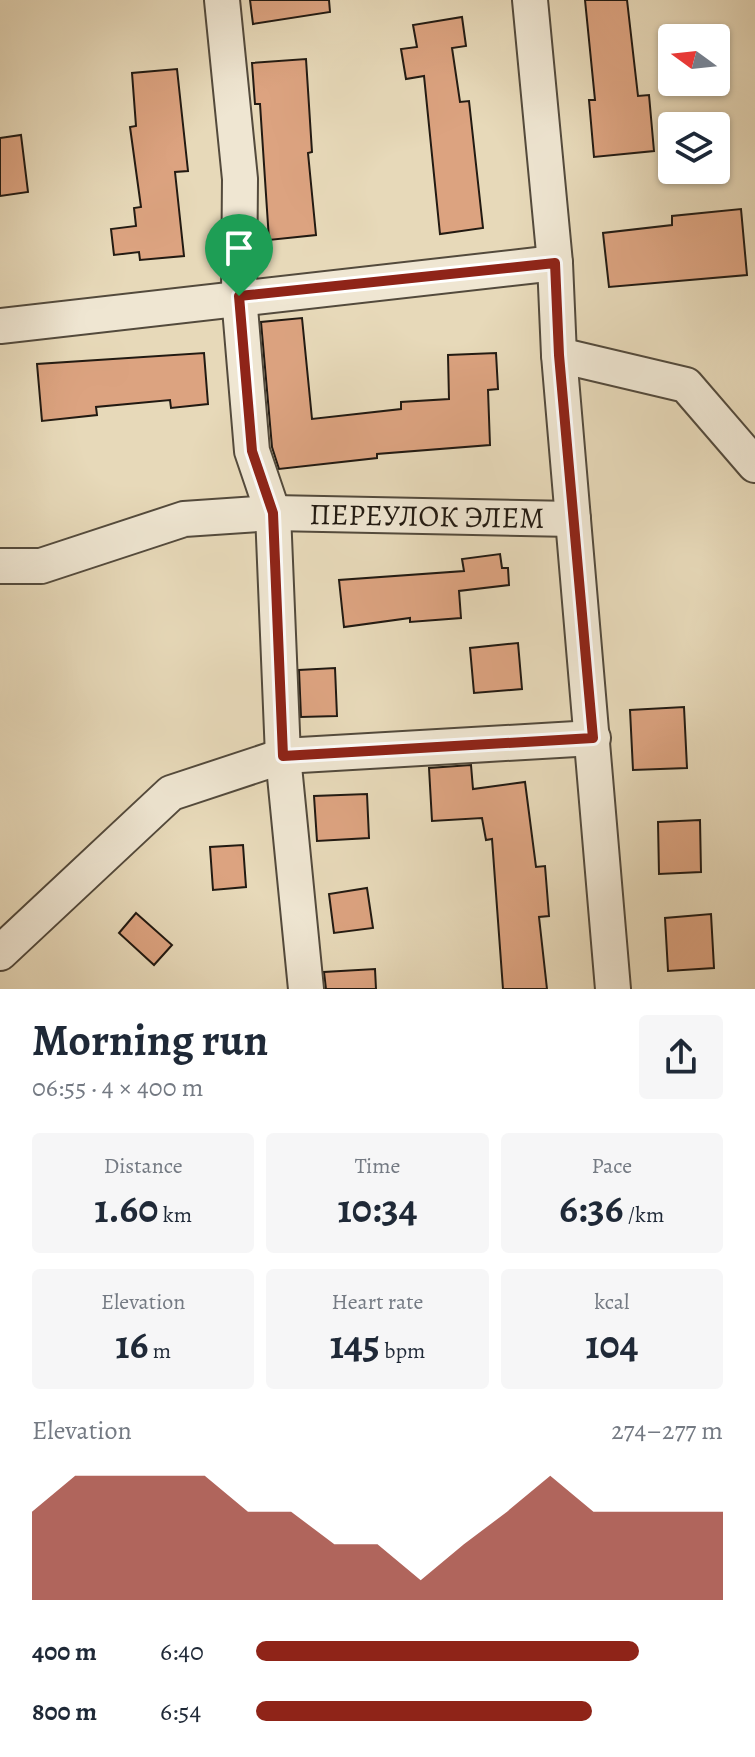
<!DOCTYPE html>
<html lang="en">
<head>
<meta charset="utf-8">
<style>
  :root { --surface:#fff; --page:#f6f6f7; --text:#1f2937; --muted:#747a83; --accent:#8f2418 }
  body { margin:0; font-family:Alegreya,serif; background:var(--page); color:var(--text); height:100vh; display:flex; flex-direction:column; font-size:30px; white-space:nowrap }
  * { box-sizing:border-box; margin:0 }
  p { font-size:26px; color:var(--muted) }
  .icon { flex:none; width:44px; height:44px; fill:none; stroke:currentColor; stroke-width:2; stroke-linecap:round; stroke-linejoin:round }
  .map { position:relative; height:989px; overflow:hidden }
  .drawer { display:flex; flex-direction:column; background:var(--surface); flex:1 }
  .drawer>* { flex:none }
  .needle { width:52px; rotate:285deg }
  .fabs { position:absolute; left:658px; top:24px; display:grid; gap:16px }
  .fabs a { display:grid; place-items:center; width:72px; height:72px; border-radius:8px; background:var(--surface); box-shadow:0 2px 6px #0004; font-size:40px }
  .pin { position:absolute; display:grid; place-items:center; width:68px; height:68px; color:#fff; margin:-82px -34px; border-radius:50% 50% 50% 0; rotate:-45deg; box-shadow:0 0 8px #0007 }
  .pin .icon { rotate:45deg }
  .round { display:grid; place-items:center; flex:none; width:84px; height:84px; border-radius:8px; background:var(--page) }
  .headline { display:flex; align-items:center; justify-content:space-between; height:136px; padding:0 32px }
  h1 { font-size:44px; font-weight:600; line-height:60px }
  .stats { display:grid; grid-template-columns:repeat(3,1fr); gap:12px; height:136px; padding:8px 32px }
  .stats div { display:grid; align-content:center; border-radius:8px; background:var(--page); text-align:center }
  .stats b { font-size:40px; font-weight:600 }
  .stats small { font-size:22px; font-weight:400 }
  .stats p { font-size:22px }
  .chart { height:224px; padding:16px 32px }
  .chart p { display:flex; justify-content:space-between }
  .chart svg { width:100%; height:144px; margin-top:8px; fill:var(--accent); opacity:.7 }
  ul { padding:0 32px; list-style:none; font-size:26px }
  li { display:grid; grid-template-columns:128px 96px 1fr; align-items:center; height:60px }
  li i { height:20px; border-radius:10px; background:var(--accent) }
  .map>svg:first-child { display:block }
  .building { fill:#dca380; stroke:#221a12; stroke-width:2 }
  .lines { fill:none; stroke-linecap:round; stroke-linejoin:round }
  .minor-casing { stroke:#534a3c; stroke-width:38 }
  .minor { stroke:#efe6d2; stroke-width:34 }
  .route-casing { stroke:#fff; stroke-width:16 }
  .route { stroke:#8f2418; stroke-width:10 }
  .labels { text-anchor:middle; dominant-baseline:central; stroke-width:6; stroke-linejoin:round; paint-order:stroke }
  .street-label { font-size:30px; fill:#221a12; stroke:#efe6d2 }
</style>
</head>
<body>
<div class="map">
<svg width="755" height="989" viewBox="0 0 755 989">
  <rect width="100%" height="100%" fill="#e7d9b9"/>
  <filter id="stains"><feTurbulence type="fractalNoise" baseFrequency=".0025" numOctaves="4"/><feColorMatrix values="0 0 0 0 .2 0 0 0 0 .09 0 0 0 0 .02 0 0 0 .5 -.17"/></filter>
  <radialGradient id="worn" r=".72"><stop offset=".6" stop-color="#630" stop-opacity="0"/><stop offset="1" stop-color="#630" stop-opacity=".3"/></radialGradient>
  <!-- building -->
  <g class="building">
    <path d="M250,0h79l1,12 -77,12z"/>
    <path d="M585,0h42l11,96 11,-1 5,56 -60,6 -5,-57h6z"/>
    <path d="M462,17l4,29 -14,2 8,54 9,-1 14,127 -43,6 -16,-158 -18,3 -5,-30 16,-2 -4,-22z"/>
    <path d="M306,59l6,93 -4,1 8,82 -47,5 -9,-136h-5l-3,-41z"/>
    <path d="M177,69l11,102 -13,1 9,84 -44,4 -1,-8 -25,3 -3,-26 25,-3 -2,-18 7,-1 -11,-80 6,-1 -4,-53z"/>
    <path d="M21,135l7,57 -28,4v-58z"/>
    <path d="M741,209l6,66 -138,12 -6,-54 69,-8v-9z"/>
    <path d="M302,318l10,101 89,-10v-7l48,-3 -1,-44 48,-2 2,36 -10,1 2,55 -113,9v4l-98,11 -7,-22 -11,-125z"/>
    <path d="M204,353l4,51 -37,4 -1,-8 -74,7 1,8 -55,6 -5,-57z"/>
    <path d="M500,554l2,14h6l1,17 -50,6 2,27 -51,4v-4l-66,9 -5,-47 125,-9 -2,-12z"/>
    <path d="M518,643l4,46 -48,4 -4,-45z"/>
    <path d="M335,668l2,48 -36,1 -2,-47z"/>
    <path d="M684,707l3,61 -54,2 -3,-60z"/>
    <path d="M471,765l2,24 52,-7 11,85 9,-1 4,50 -10,1 8,72h-44l-11,-150 -6,1 -4,-22 -50,3 -3,-53z"/>
    <path d="M367,794l2,44 -52,3 -3,-45z"/>
    <path d="M700,820l1,52 -42,2 -1,-52z"/>
    <path d="M243,845l3,42 -33,3 -3,-43z"/>
    <path d="M367,888l6,40 -39,5 -5,-39z"/>
    <path d="M136,913l36,32 -18,20 -35,-32z"/>
    <path d="M711,914l3,54 -46,3 -3,-53z"/>
    <path d="M375,969l1,20h-50l-2,-17z"/>
  </g>
  <g class="lines">
    <defs>
      <g id="minor">
        <path d="M222,0l18,179 -1,117 13,155 21,62 10,243 23,233"/>
        <path d="M530,0l25,263 4,92 54,634"/>
        <path d="M0,326l555,-63"/>
        <path d="M559,355l127,30 69,80"/>
        <path d="M0,566h41l143,-47 89,-6 300,6"/>
        <path d="M0,953l171,-160 112,-37 310,-18"/>
      </g>
    </defs>
    <!-- minor casing -->
    <use href="#minor" class="minor-casing"/>
    <!-- minor -->
    <use href="#minor" class="minor"/>
  </g>
  <g class="lines">
    <defs>
      <path id="route" d="M555,263l4,92 34,383 -310,18 -10,-243 -21,-62 -13,-155z"/>
    </defs>
    <!-- route casing -->
    <use href="#route" class="route-casing"/>
    <!-- route -->
    <use href="#route" class="route"/>
  </g>
  <g class="labels">
    <!-- street labels -->
    <g class="street-label">
      <text transform="translate(427 516) rotate(1)">ПЕРЕУЛОК ЭЛЕМ</text>
    </g>
  </g>
  <rect width="100%" height="100%" filter="url(#stains)"/>
  <rect width="100%" height="100%" fill="url(#worn)"/>
</svg>
<div class="fabs">
<a><svg class="needle" viewBox="-14 -14 28 28"><path d="M0-13l5 13h-10z" fill="#e53935"/><path d="M0 13l5-13h-10z" fill="#747a83"/></svg></a>
<a><svg class="icon" aria-label="layers" viewBox="0 0 24 24"><path d="M12 4l9 5-9 5-9-5zM3 14l9 5 9-5"/></svg></a>
</div>
<div class="pin" style="left:239px;top:296px;background:#1e9e55"><svg class="icon" aria-label="arrive" viewBox="0 0 24 24"><path d="M6 21V4h12l-3 4 3 4H6"/></svg></div>
</div>
<section class="drawer">
<div class="headline"><div><h1>Morning run</h1><p>06:55 · 4 × 400 m</p></div><a class="round"><svg class="icon" aria-label="share" viewBox="0 0 24 24"><path d="M12 15V3M7 8l5-5 5 5M5 13v7h14v-7"/></svg></a></div>
<div class="stats">
<div><p>Distance</p><b>1.60<small> km</small></b></div>
<div><p>Time</p><b>10:34</b></div>
<div><p>Pace</p><b>6:36<small> /km</small></b></div>
</div>
<div class="stats">
<div><p>Elevation</p><b>16<small> m</small></b></div>
<div><p>Heart rate</p><b>145<small> bpm</small></b></div>
<div><p>kcal</p><b>104</b></div>
</div>
<div class="chart"><p><span>Elevation</span>274–277 m</p>
<svg viewBox="0 0 160 44" preserveAspectRatio="none"><path d="M0 44V17L10 6L20 6L30 6L40 6L50 17L60 17L70 27L80 27L90 38L100 27L110 17L120 6L130 17L140 17L150 17L160 17V44z"/></svg>
</div>
<ul>
<li><b>400 m</b>6:40<i style="width:82%"></i></li>
<li><b>800 m</b>6:54<i style="width:72%"></i></li>
</ul>
</section>
</body>
</html>
